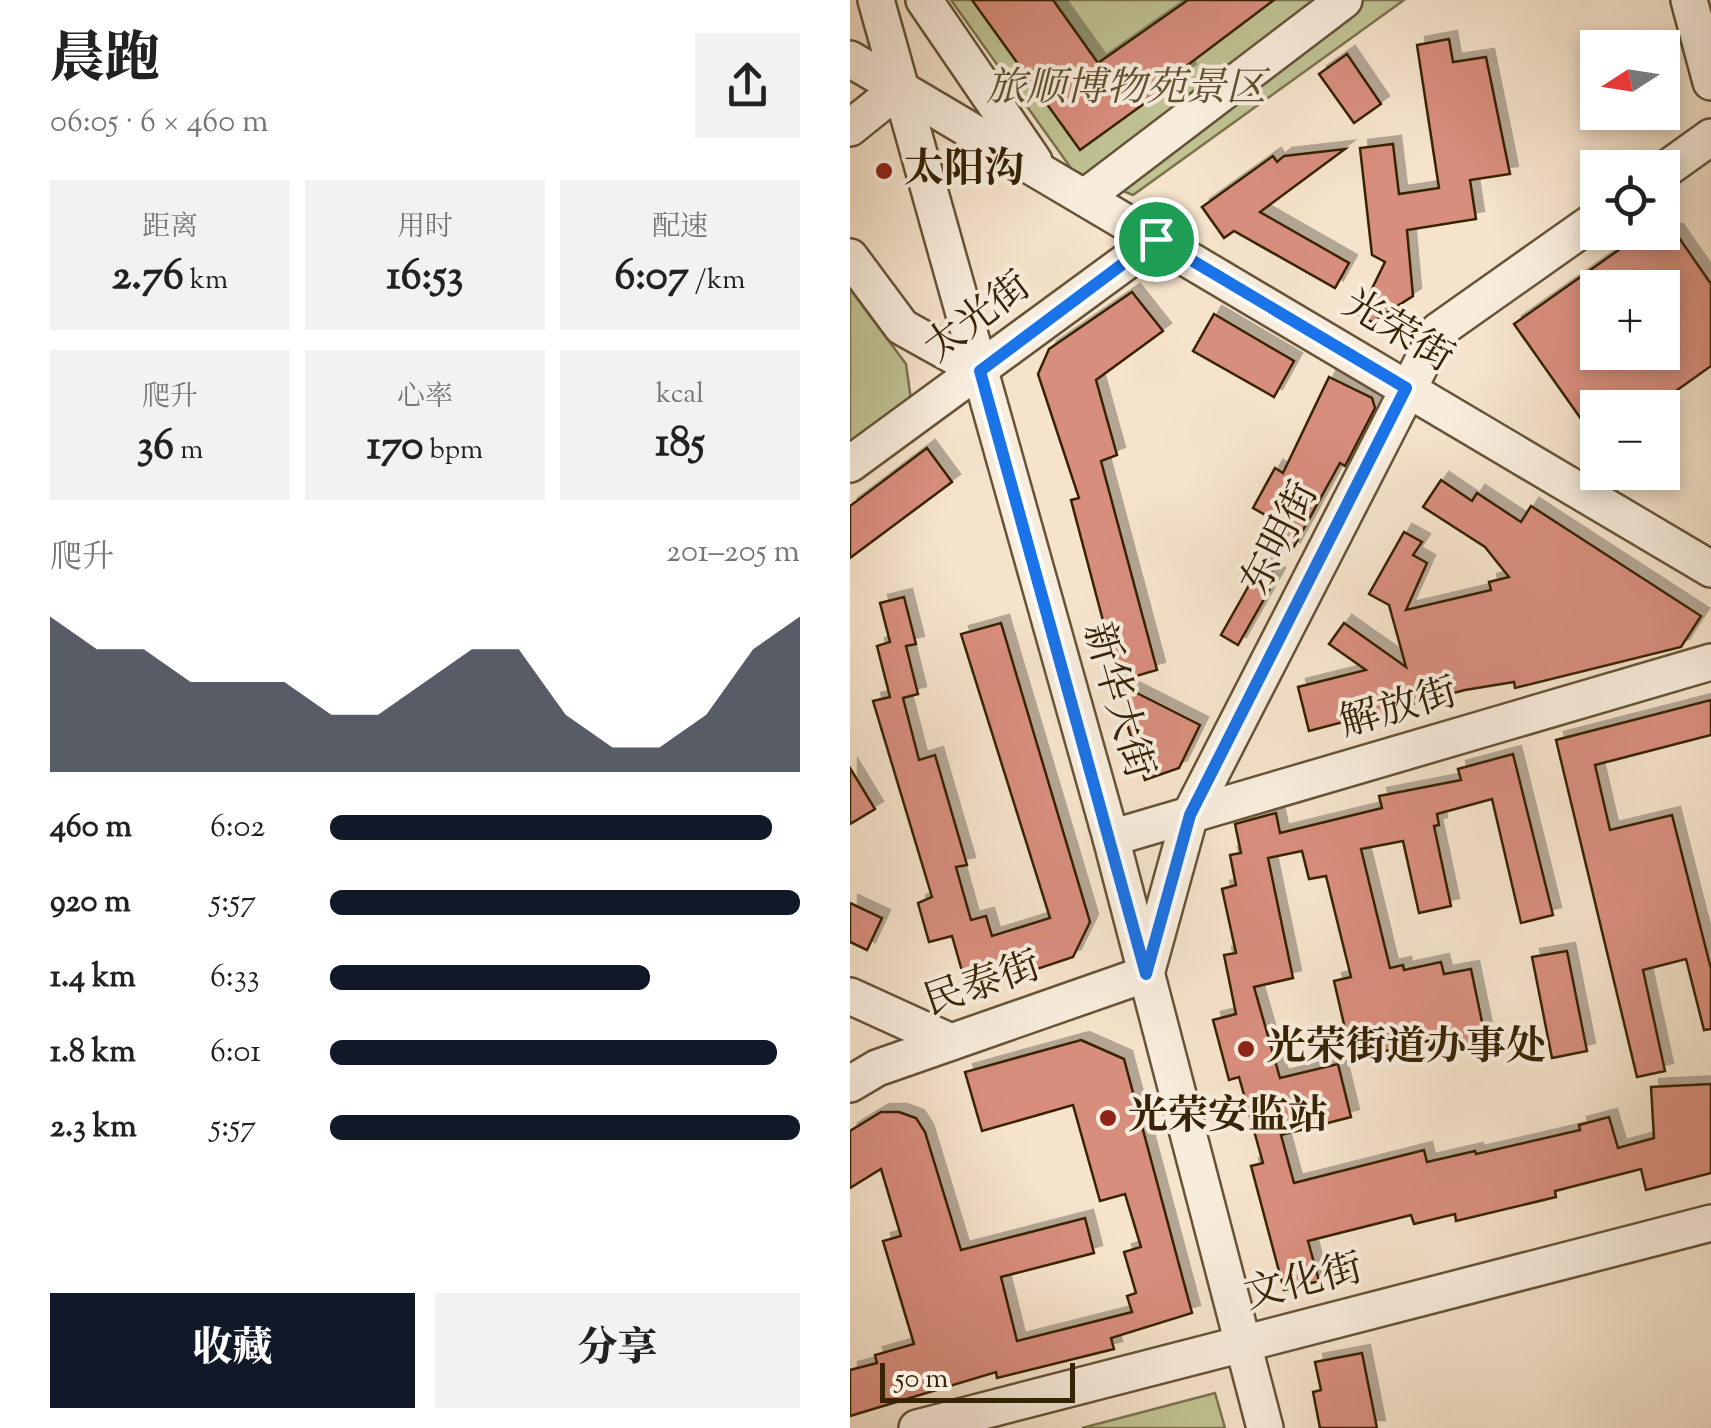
<!DOCTYPE html>
<html lang="zh">
<head>
<meta charset="utf-8">
<style>
  :root { --surface:#fff; --page:#f2f2f2; --text:#222; --muted:#767676; --accent:#111827 }
  body { margin:0; font-family:"Sorts Mill Goudy","Noto Serif SC",serif; background:var(--page); color:var(--text); height:100vh; display:flex; flex-direction:column; font-size:38px; white-space:nowrap }
  * { box-sizing:border-box; margin:0 }
  p { font-size:32px; color:var(--muted) }
  .icon { flex:none; width:55px; height:55px; fill:none; stroke:currentColor; stroke-width:2; stroke-linecap:round; stroke-linejoin:round }
  .map { position:relative; flex:1; overflow:hidden }
  .drawer { display:flex; flex-direction:column; background:var(--surface); width:850px }
  .drawer>* { flex:none }
  .needle { width:65px; rotate:258deg }
  .controls { position:absolute; left:730px; top:30px; display:grid; gap:20px }
  .controls a { display:grid; place-items:center; width:100px; height:100px; border-radius:0px; background:var(--surface); box-shadow:0 5px 15px #0003; font-size:50px }
  .scale { position:absolute; left:30px; bottom:25px; width:195px; box-sizing:border-box; padding-left:10px; border:5px solid #372306; border-top:0; font-size:28px; line-height:35px; white-space:nowrap; color:#372306; -webkit-text-stroke:8px #f8eddd; paint-order:stroke }
  .pin { position:absolute; display:grid; place-items:center; width:85px; height:85px; color:#fff; margin:-42px; border:5px solid #fff; border-radius:50%; box-shadow:0 2px 10px #0007 }
  .round { display:grid; place-items:center; flex:none; width:105px; height:105px; border-radius:0px; background:var(--page) }
  .overview { display:flex; align-items:center; justify-content:space-between; height:170px; padding:0 50px }
  h1 { font-size:55px; font-weight:800; line-height:75px }
  .stats { display:grid; grid-template-columns:repeat(3,1fr); gap:15px; height:170px; padding:10px 50px }
  .stats div { display:grid; align-content:center; border-radius:0px; background:var(--page); text-align:center }
  .stats b { font-size:42px; font-weight:800 }
  .stats small { font-size:28px; font-weight:400 }
  .stats p { font-size:28px }
  .chart { height:280px; padding:20px 50px }
  .chart p { display:flex; justify-content:space-between }
  .chart svg { width:100%; height:180px; margin-top:10px; fill:var(--accent); opacity:.7 }
  .button { display:flex; gap:20px; margin-top:auto; padding:20px 50px }
  .button a { flex:1; height:115px; border-radius:0px; background:var(--accent); color:#fff; font-size:40px; font-weight:800; line-height:115px; text-align:center }
  .button a+a { background:var(--page); color:var(--text) }
  ul { padding:0 50px; list-style:none; font-size:32px }
  li { display:grid; grid-template-columns:160px 120px 1fr; align-items:center; height:75px }
  li i { height:25px; border-radius:12px; background:var(--accent) }
  main { display:flex; flex:1; min-height:0 }
  .map>svg:first-child { display:block }
  .green { fill:#c0c394; stroke:#7c734d; stroke-width:2.5 }
  .building { fill:#d88e7d; stroke:#372306; stroke-width:2.5; fill-rule:evenodd; filter:url(#shadow) }
  .lines { fill:none; stroke-linecap:round; stroke-linejoin:round }
  .minor-casing { stroke:#665337; stroke-width:40 }
  .minor { stroke:#f8eddd; stroke-width:35 }
  .route-casing { stroke:#fff; stroke-width:20 }
  .route { stroke:#1a73e8; stroke-width:12 }
  .poi-dot { fill:#8f2418; stroke:#f8eddd; stroke-width:4 }
  .labels { text-anchor:middle; dominant-baseline:central; stroke-width:8; stroke-linejoin:round; paint-order:stroke }
  .park-label { font-size:40px; font-style:italic; fill:#605331; stroke:#f8eddd }
  .poi-label { font-size:40px; font-weight:bold; fill:#372306; stroke:#f8eddd; text-anchor:start }
  .street-label { font-size:40px; fill:#372306; stroke:#f8eddd }
</style>
</head>
<body>
<main>
<section class="drawer">
<div class="overview"><div><h1>晨跑</h1><p>06:05 · 6 × 460 m</p></div><a class="round"><svg class="icon" aria-label="share" viewBox="0 0 24 24"><path d="M12 15V3M7 8l5-5 5 5M5 13v7h14v-7"/></svg></a></div>
<div class="stats">
<div><p>距离</p><b>2.76<small> km</small></b></div>
<div><p>用时</p><b>16:53</b></div>
<div><p>配速</p><b>6:07<small> /km</small></b></div>
</div>
<div class="stats">
<div><p>爬升</p><b>36<small> m</small></b></div>
<div><p>心率</p><b>170<small> bpm</small></b></div>
<div><p>kcal</p><b>185</b></div>
</div>
<div class="chart"><p><span>爬升</span>201–205 m</p>
<svg viewBox="0 0 160 44" preserveAspectRatio="none"><path d="M0 44V6L10 14L20 14L30 22L40 22L50 22L60 30L70 30L80 22L90 14L100 14L110 30L120 38L130 38L140 30L150 14L160 6V44z"/></svg>
</div>
<ul>
<li><b>460 m</b>6:02<i style="width:94%"></i></li>
<li><b>920 m</b>5:57<i style="width:100%"></i></li>
<li><b>1.4 km</b>6:33<i style="width:68%"></i></li>
<li><b>1.8 km</b>6:01<i style="width:95%"></i></li>
<li><b>2.3 km</b>5:57<i style="width:100%"></i></li>
</ul>
<div class="button"><a>收藏</a><a>分享</a></div>
</section>
<div class="map">
<svg width="861" height="1428" viewBox="0 0 861 1428">
  <defs>
    <filter id="shadow"><feDropShadow dx="8" dy="-8" stdDeviation="0" flood-color="#0004"/></filter>
  </defs>
  <rect width="100%" height="100%" fill="#f5e3cb"/>
  <filter id="stains"><feTurbulence type="fractalNoise" baseFrequency=".002" numOctaves="4"/><feColorMatrix values="0 0 0 0 .2 0 0 0 0 .09 0 0 0 0 .02 0 0 0 .5 -.17"/></filter>
  <radialGradient id="worn" r=".72"><stop offset=".6" stop-color="#630" stop-opacity="0"/><stop offset="1" stop-color="#630" stop-opacity=".3"/></radialGradient>
  <!-- green -->
  <g class="green">
    <path d="M101,0h453l-271,195 -60,-24z"/>
    <path d="M0,289l56,75 5,36 -61,45z"/>
    <path d="M365,1393l10,35h-143z"/>
  </g>
  <!-- building -->
  <g class="building">
    <path d="M122,0h81l45,63 90,-63h86l-89,67 3,5 -108,78z"/>
    <path d="M599,39l4,23 33,-5 24,117 -40,6 6,39 -69,11 6,66 -41,26 -13,-7 26,-53 -13,-7 -12,-107 33,-4 6,50 40,-6 -22,-143z"/>
    <path d="M497,54l34,50 -27,19 -35,-49z"/>
    <path d="M495,149l-85,63 89,51 -14,25 -101,-57 -10,7 -22,-31 71,-51 4,6 7,-6z"/>
    <path d="M794,232h31l36,52v82l-59,42h-54v35l-84,-119zM748,288h64v64h-64z"/>
    <path d="M282,292l31,39 -67,49 21,75 -16,6 56,209 -38,11 -48,-181 8,-2 -41,-124 11,-25z"/>
    <path d="M364,314l80,47 -20,36 -81,-46z"/>
    <path d="M479,377l43,21 3,10 -30,58 -5,-3 -48,87 -18,-10 9,-15 -30,-17 22,-40 8,5z"/>
    <path d="M77,448l25,34 -102,76v-52z"/>
    <path d="M591,480l31,21 5,-8 44,29 10,-16 170,110 -20,31 -166,41 -1,-6 -49,8 -156,41 -11,-44 68,-17 -37,-26 15,-21 62,44 -17,-62 -20,-11 35,-62 18,10 -9,13 14,8 -21,47 85,-20 -2,-8 20,-5 -24,-30 -62,-40z"/>
    <path d="M411,564l16,12 -39,69 -17,-10z"/>
    <path d="M54,597l12,47 -10,2 12,48 -15,4 16,62 16,-5 32,110 -11,2 15,53 15,-4 6,20 58,-18 -89,-284 40,-11 89,299 -17,35 -105,35 -16,-56 -23,6 -11,-39 14,-6 -59,-196 17,-4 -13,-51 13,-4 -10,-39z"/>
    <path d="M271,685l79,40 -21,43 -34,12 -20,-62 4,-1z"/>
    <path d="M861,700v35l-116,30 15,65 62,-15 39,154v60l-7,1 -18,-71 -43,11 22,101 -28,6 -81,-337z"/>
    <path d="M663,754l40,161 -32,8 -29,-124 -55,15 2,11 -5,1 17,80 -32,7 -16,-72 -42,8 29,119 13,-3 1,5 37,-8 3,12 27,-5 15,72 -31,6 -2,-12 -101,24 -18,-78 17,-4 -25,-101 -17,3 -7,-28 -34,7 25,120 -39,9 26,91 58,-14 13,53 -70,18 13,48 130,-33 3,12 48,-11 1,3 104,-24 -1,-5 30,-8 9,31 36,-10 -3,-51 60,-3v89l-65,17 -5,-21 -86,22 1,6 -100,24 -1,-7 -41,10 -3,-9 -103,26 11,40 -35,9 -33,-124 12,-3 -24,-86 -10,3 -16,-60 23,-6 -12,-59 12,-2 -14,-64 14,-4 -6,-30 11,-2 -6,-29 41,-11 4,20 102,-25 -3,-12 82,-16 -3,-11z"/>
    <path d="M0,768l25,41 -25,15z"/>
    <path d="M0,903l32,15 -15,32 -17,-8z"/>
    <path d="M717,951l20,100 -35,7 -20,-101z"/>
    <path d="M231,1040l43,19 68,254 -81,25 3,11 -117,29 -1,-6 -146,44v-46l27,-7 -2,-8 39,-11 -31,-103 18,-5 -20,-67 -31,19v-57l31,-19h18l17,6 9,14 36,118 124,-32 9,35 -93,24 16,64 115,-29 -5,-16 9,-3 -12,-41 17,-5 -16,-53 -25,7 -27,-96 -91,26 -17,-59z"/>
    <path d="M512,1353l15,75h-57l-7,-36 8,-2 -6,-28z"/>
  </g>
  <g class="lines">
    <defs>
      <g id="minor">
        <path d="M26,0l235,838 154,590"/>
        <path d="M74,0l110,161"/>
        <path d="M839,0l22,82"/>
        <path d="M0,59l861,510"/>
        <path d="M0,128l51,-41"/>
        <path d="M812,172l49,-35"/>
        <path d="M235,197l259,-197"/>
        <path d="M0,257l52,70 79,44"/>
        <path d="M0,464l307,-225"/>
        <path d="M261,838l600,-176"/>
        <path d="M0,996l101,46"/>
        <path d="M0,1084l27,-16 269,-94 44,-159 248,-484 160,-113"/>
        <path d="M67,1428l794,-205"/>
      </g>
    </defs>
    <!-- minor casing -->
    <use href="#minor" class="minor-casing"/>
    <!-- minor -->
    <use href="#minor" class="minor"/>
  </g>
  <g class="lines">
    <defs>
      <path id="route" d="M306,239l250,149 -216,427 -44,159 -166,-603z"/>
    </defs>
    <!-- route casing -->
    <use href="#route" class="route-casing"/>
    <!-- route -->
    <use href="#route" class="route"/>
  </g>
  <!-- markers -->
  <g class="poi-dot">
    <circle cx="34" cy="171" r="10"/>
    <circle cx="396" cy="1049" r="10"/>
    <circle cx="258" cy="1118" r="10"/>
  </g>
  <g class="labels">
    <!-- park labels -->
    <g class="park-label">
      <text x="276" y="90">旅顺博物苑景区</text>
    </g>
    <!-- poi labels -->
    <g class="poi-label">
      <text x="54" y="171">太阳沟</text>
      <text x="416" y="1049">光荣街道办事处</text>
      <text x="278" y="1118">光荣安监站</text>
    </g>
    <!-- street labels -->
    <g class="street-label">
      <text transform="translate(129 319) rotate(-37)">太光街</text>
      <text transform="translate(547 333) rotate(31)">光荣街</text>
      <text transform="translate(432 539) rotate(-63)">东明街</text>
      <text transform="translate(266 701) rotate(74)">新华大街</text>
      <text transform="translate(549 710) rotate(-16)">解放街</text>
      <text transform="translate(133 986) rotate(-19)">民泰街</text>
      <text transform="translate(454 1284) rotate(-14)">文化街</text>
    </g>
  </g>
  <rect width="100%" height="100%" filter="url(#stains)"/>
  <rect width="100%" height="100%" fill="url(#worn)"/>
</svg>
<div class="controls">
<a><svg class="needle" viewBox="-14 -14 28 28"><path d="M0-13l5 13h-10z" fill="#e53935"/><path d="M0 13l5-13h-10z" fill="#767676"/></svg></a>
<a><svg class="icon" aria-label="locate" viewBox="0 0 24 24"><circle cx="12" cy="12" r="6"/><path d="M12 2v4M12 18v4M2 12h4M18 12h4"/></svg></a>
<a>+</a>
<a>−</a>
</div>
<div class="scale">50 m</div>
<div class="pin" style="left:306px;top:239px;background:#1e9e55"><svg class="icon" aria-label="arrive" viewBox="0 0 24 24"><path d="M6 21V4h12l-3 4 3 4H6"/></svg></div>
</div>
</main>
</body>
</html>
